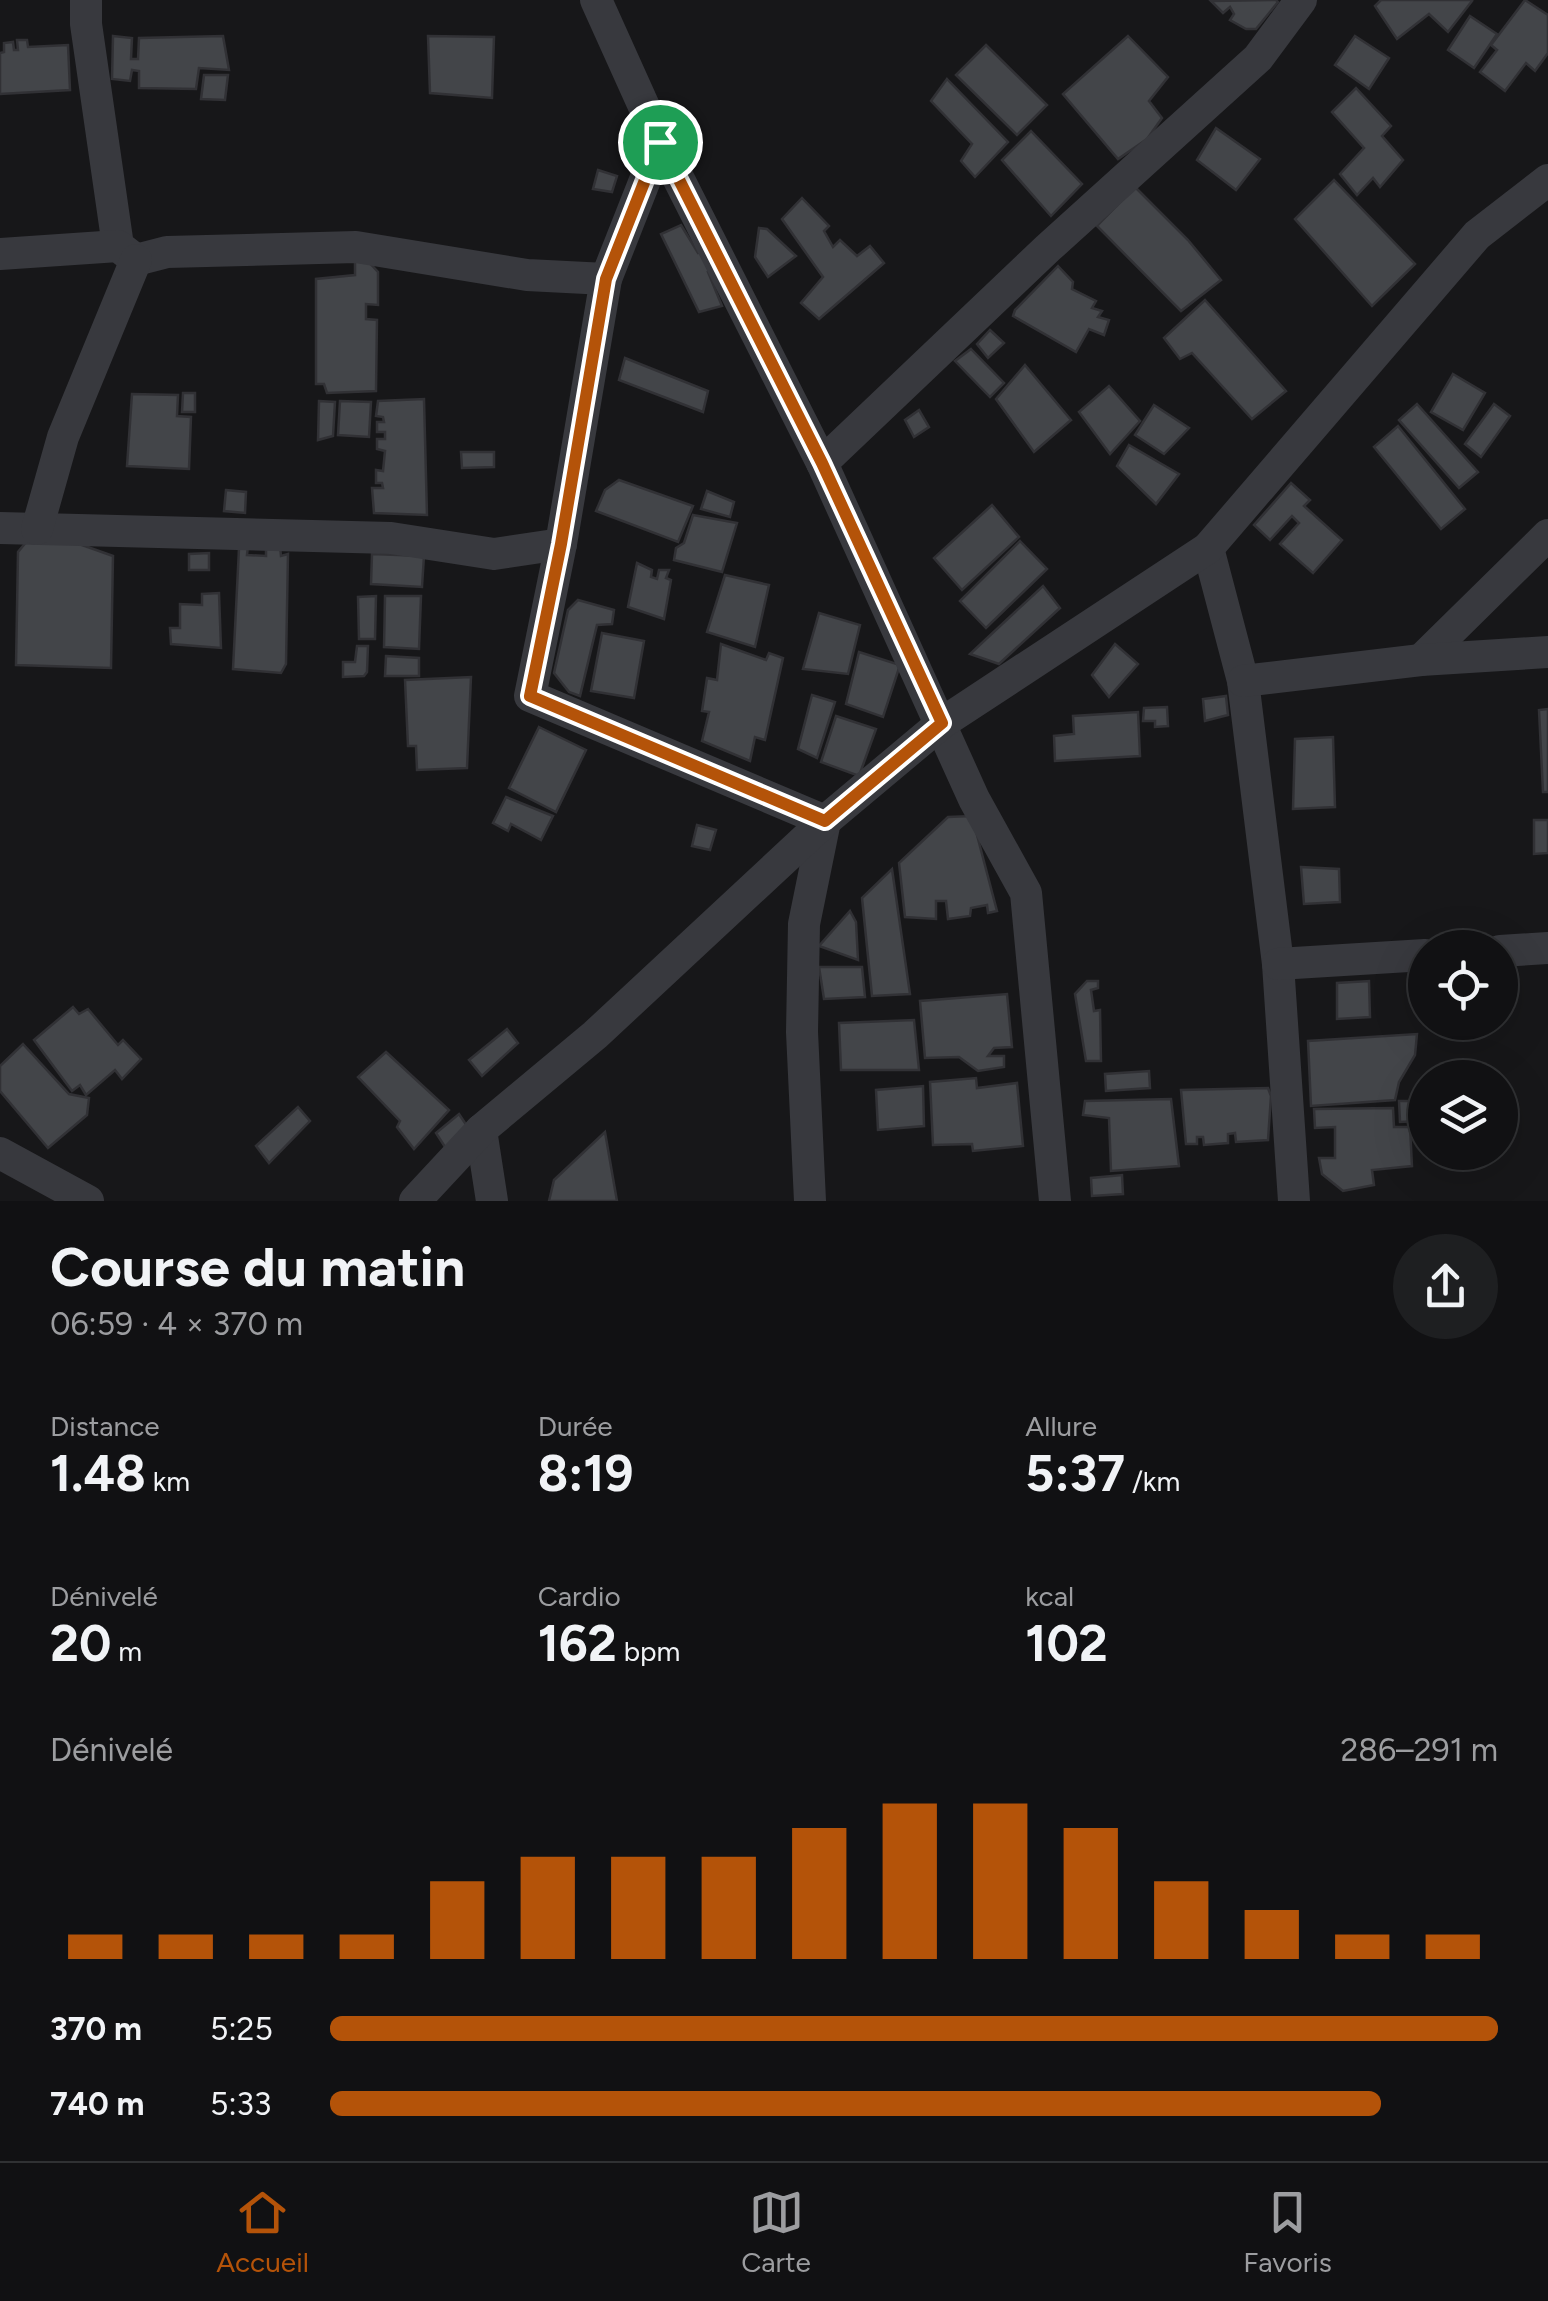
<!DOCTYPE html>
<html lang="fr">
<head>
<meta charset="utf-8">
<style>
  :root { --surface:#111113; --page:#1e1f21; --text:#f1f3f6; --muted:#9c9da0; --line:#303133; --accent:#b45309 }
  body { margin:0; font-family:Figtree,sans-serif; background:var(--page); color:var(--text); height:100vh; display:flex; flex-direction:column; font-size:38px; white-space:nowrap }
  * { box-sizing:border-box; margin:0 }
  p { font-size:32px; color:var(--muted) }
  .icon { flex:none; width:55px; height:55px; fill:none; stroke:currentColor; stroke-width:2; stroke-linecap:round; stroke-linejoin:round }
  .map { position:relative; height:1201px; overflow:hidden }
  .drawer { display:flex; flex-direction:column; background:var(--surface); flex:1 }
  .drawer>* { flex:none }
  .tools { position:absolute; left:1408px; top:930px; display:grid; gap:20px }
  .tools a { display:grid; place-items:center; width:110px; height:110px; border-radius:50%; background:var(--surface); box-shadow:0 10px 40px #0002,0 0 0 2px var(--line); font-size:50px }
  .pin { position:absolute; display:grid; place-items:center; width:85px; height:85px; color:#fff; margin:-42px; border:5px solid #fff; border-radius:50%; box-shadow:0 2px 10px #0007 }
  .round { display:grid; place-items:center; flex:none; width:105px; height:105px; border-radius:52px; background:var(--page) }
  .head { display:flex; align-items:center; justify-content:space-between; height:170px; padding:0 50px }
  h1 { font-size:55px; font-weight:700; line-height:75px }
  .metrics { display:grid; grid-template-columns:repeat(3,1fr); gap:15px; height:170px; padding:10px 50px }
  .metrics div { display:grid; align-content:center }
  .metrics b { font-size:50px; font-weight:700 }
  .metrics small { font-size:28px; font-weight:400 }
  .metrics p { font-size:28px }
  .chart { height:280px; padding:20px 50px }
  .chart p { display:flex; justify-content:space-between }
  .chart svg { width:100%; height:180px; margin-top:10px; stroke:var(--accent); stroke-width:6 }
  ul { padding:0 50px; list-style:none; font-size:32px }
  li { display:grid; grid-template-columns:160px 120px 1fr; align-items:center; height:75px }
  li i { height:25px; border-radius:12px; background:var(--accent) }
  .dock { display:flex; justify-content:space-around; align-items:center; height:140px; border-top:2px solid var(--line); background:var(--surface); font-size:28px; color:var(--muted) }
  .dock a { display:grid; justify-items:center; gap:5px }
  .dock .selected { color:var(--accent) }
  .map>svg:first-child { display:block }
  .building { fill:#434549; stroke:#313135; stroke-width:2.5 }
  .lines { fill:none; stroke-linecap:round; stroke-linejoin:round }
  .minor { stroke:#38393e; stroke-width:32 }
  .route-casing { stroke:#fff; stroke-width:20 }
  .route { stroke:#b45309; stroke-width:12 }
</style>
</head>
<body>
<div class="map">
<svg width="1548" height="1201" viewBox="0 0 1548 1201">
  <rect width="100%" height="100%" fill="#171719"/>
  <!-- building -->
  <g class="building">
    <path d="M1276,0l2,2 -22,27h-10l-16,-9 4,-6 -4,-7 -7,6 -12,-12z"/>
    <path d="M1381,0h89l2,1 -24,31 -19,-18 -32,25 -22,-33z"/>
    <path d="M1525,0l23,15v38l-13,18 -9,-8 -21,28 -25,-19 17,-22 -6,-5z"/>
    <path d="M1470,16l27,18 -23,34 -26,-18z"/>
    <path d="M113,36l19,2 -1,21h7l1,-21 84,-2 6,34 -30,-2 -3,21 -57,-1v-17l-7,-1 -2,11 -18,-2z"/>
    <path d="M428,36l66,1 -2,61 -62,-5z"/>
    <path d="M1128,36l40,41 -19,24 13,17 -15,21 -29,20 -55,-65z"/>
    <path d="M1355,36l34,22 -20,31 -34,-24z"/>
    <path d="M17,40h10l1,7 40,-2 2,45 -70,4v-41l4,-1v-9l9,-1 1,8h4z"/>
    <path d="M986,45l61,60 -30,30 -61,-60z"/>
    <path d="M204,75h24l-3,25 -24,-1z"/>
    <path d="M947,79l61,63 -33,35 -14,-16 11,-17 -41,-43z"/>
    <path d="M1356,88l35,38 -9,10 21,24 -23,27 -7,-9 -16,17 -17,-21 24,-26 -32,-36z"/>
    <path d="M1216,128l44,31 -24,31 -39,-30z"/>
    <path d="M1031,131l51,53 -31,32 -49,-56z"/>
    <path d="M598,170l19,6 -5,16 -19,-3z"/>
    <path d="M1334,180l81,84 -43,42 -77,-87z"/>
    <path d="M1135,187l53,53 33,40 -40,31 -84,-85z"/>
    <path d="M802,198l27,28 -5,5 9,16 7,-7 17,16 13,-10 14,17 -65,56 -18,-16 22,-26 -41,-58z"/>
    <path d="M681,225l17,28 7,-3 10,19 -7,3 14,34 -23,6 -38,-78z"/>
    <path d="M759,228l8,1 29,27 -28,21 -13,-20z"/>
    <path d="M366,259l12,13v33l-12,-1v15l11,1 -1,71 -49,2 -3,-9h-8v-105l39,-4v-15z"/>
    <path d="M1058,266l15,16 -1,7 24,12 -4,7 10,3 -4,6 11,3 -5,15 -15,-6 -13,23 -63,-36 2,-6z"/>
    <path d="M1205,300l81,91 -34,28 -60,-66 -12,6 -16,-21z"/>
    <path d="M990,330l14,13 -16,15 -11,-14z"/>
    <path d="M971,349l33,34 -14,14 -35,-36z"/>
    <path d="M625,358l83,33 -5,21 -84,-32z"/>
    <path d="M1025,365l46,55 -37,32 -38,-53z"/>
    <path d="M1453,374l32,19 -22,37 -32,-18z"/>
    <path d="M1109,386l31,35 -30,33 -31,-42z"/>
    <path d="M183,393h12v19h-13z"/>
    <path d="M132,394l46,1 -1,21 14,1 -2,52 -62,-3z"/>
    <path d="M424,399l3,116 -53,-2 -2,-25h11l-1,-5h-6v-13l7,1 2,-20 -8,-2v-10h8v-7h-8v-10h7l-1,-5 -7,-1 2,-15z"/>
    <path d="M319,401l16,1 -2,34 -15,4z"/>
    <path d="M340,401l31,1 -2,35 -31,-2z"/>
    <path d="M1417,404l61,68 -19,16 -60,-68z"/>
    <path d="M1494,404l16,12 -29,41 -16,-13z"/>
    <path d="M1154,405l35,23 -25,26 -29,-19z"/>
    <path d="M919,410l10,17 -15,10 -9,-17z"/>
    <path d="M1398,426l67,83 -24,20 -67,-82z"/>
    <path d="M1129,445l50,29 -23,30 -39,-38z"/>
    <path d="M461,452h33v15l-32,1z"/>
    <path d="M619,480l74,26 -15,36 -82,-31 9,-21z"/>
    <path d="M1291,483l19,17 -6,6 38,34 -29,33 -33,-29 19,-21 -7,-7 -22,24 -16,-15z"/>
    <path d="M226,490l20,2 -1,21 -21,-2z"/>
    <path d="M707,491l27,11 -4,15 -29,-8z"/>
    <path d="M992,505l27,32 -57,53 -28,-32z"/>
    <path d="M693,515l44,8 -15,49 -48,-12 2,-12 8,-5z"/>
    <path d="M37,529l76,27 -2,112 -95,-3 2,-113z"/>
    <path d="M1020,541l27,28 -61,59 -26,-27z"/>
    <path d="M248,546l-1,9 19,1v-10h14l1,10 7,-2 -2,110 -5,9 -48,-4 6,-121z"/>
    <path d="M209,553v17h-20v-16z"/>
    <path d="M372,554l52,2 -2,31 -51,-3z"/>
    <path d="M637,563l15,7 -1,7 6,2 2,-9h10l-3,8 5,2 -7,39 -36,-12z"/>
    <path d="M725,575l44,10 -14,62 -48,-15z"/>
    <path d="M1043,586l17,22 -61,56 -29,-10z"/>
    <path d="M219,593l2,55 -50,-4 -1,-16h10v-24l22,1v-11z"/>
    <path d="M376,596l-1,43h-16l-1,-42z"/>
    <path d="M385,596h36l-2,53 -35,-2z"/>
    <path d="M578,600l36,10 -2,14 -15,1 -17,71 -11,-4 -15,-19 14,-63z"/>
    <path d="M819,613l41,12 -12,49 -45,-5z"/>
    <path d="M602,633l42,8 -10,57 -43,-7z"/>
    <path d="M721,644l45,16 3,-7 14,5 -18,82 -10,-3 -5,24 -48,-20 7,-29 -7,-1 5,-33 10,2z"/>
    <path d="M1115,644l23,20 -29,33 -17,-22z"/>
    <path d="M357,646h11l-1,26 -3,4 -21,1v-15h12z"/>
    <path d="M859,652l41,13 -17,52 -37,-13z"/>
    <path d="M386,656l33,2v18h-34z"/>
    <path d="M471,677l-4,91 -50,2 -1,-24h-8l-3,-66z"/>
    <path d="M812,695l23,7 -18,56 -19,-9z"/>
    <path d="M1226,696l2,19 -23,6 -2,-22z"/>
    <path d="M1167,707l1,19 -13,1v-6h-12l1,-13z"/>
    <path d="M1548,709v83h-5l-4,-82z"/>
    <path d="M1138,712l2,44 -85,5 -1,-25 20,-2 -1,-18z"/>
    <path d="M836,716l40,13 -17,47 -38,-14z"/>
    <path d="M539,727l47,23 -30,62 -47,-24z"/>
    <path d="M1333,737l2,70 -42,2 2,-70z"/>
    <path d="M506,797l47,19 -12,24 -30,-16 -3,7 -15,-8z"/>
    <path d="M972,816l25,95 -9,2 -1,-8 -16,3 -1,8 -22,3 -2,-18h-10v18l-31,-2 -6,-54 49,-46z"/>
    <path d="M1534,820h14v33l-14,1z"/>
    <path d="M697,825l19,5 -6,20 -18,-4z"/>
    <path d="M1301,867l38,2 1,33 -36,2z"/>
    <path d="M892,869l18,125 -38,2 -10,-98z"/>
    <path d="M850,911l6,11 2,38 -39,-14z"/>
    <path d="M819,967h43l3,30 -41,2z"/>
    <path d="M1087,981h11v7l-7,2 3,21 6,-1 1,51h-15l-11,-67z"/>
    <path d="M1369,981l1,36 -33,2v-36z"/>
    <path d="M1007,994l5,53 -18,1 -6,8h16v11l-26,4 -19,-14 -34,1 -5,-57z"/>
    <path d="M73,1007l6,7 9,-5 30,36 5,-5 18,19 -19,20 -7,-9 -29,25 -6,-10 -8,6 -38,-51z"/>
    <path d="M914,1020l5,50h-78l-2,-47z"/>
    <path d="M507,1029l11,14 -36,33 -13,-16z"/>
    <path d="M1417,1034l-2,21 -16,27 -4,18 -84,6 -3,-65z"/>
    <path d="M23,1044l46,50 20,4 -2,17 -39,33 -48,-57v-25z"/>
    <path d="M386,1052l63,58 -35,39 -17,-22 3,-6 -42,-44z"/>
    <path d="M1149,1071l1,17 -44,3 -1,-17z"/>
    <path d="M976,1078l1,10 40,-5 6,63 -50,5 -1,-7 -39,1 -3,-63z"/>
    <path d="M923,1086l1,40 -46,4 -2,-40z"/>
    <path d="M1268,1088l3,8 -3,44 -32,2 -1,-9 -7,1v9l-24,2 -1,-8h-6v7h-11l-5,-54z"/>
    <path d="M1171,1099l8,67 -68,5 -2,-53 -26,-3 2,-14z"/>
    <path d="M1399,1101h20v20l-19,1z"/>
    <path d="M298,1107l12,14 -41,42 -13,-17z"/>
    <path d="M1393,1108l1,19h16l2,39 -40,4 2,15 -31,6 -21,-17 -3,-16h16v-31l-20,1 -1,-19z"/>
    <path d="M459,1114l10,15 -22,21 -11,-17z"/>
    <path d="M605,1132l12,69h-68l5,-21z"/>
    <path d="M1122,1175l1,19 -31,2 -1,-18z"/>
  </g>
  <g class="lines">
    <!-- minor -->
    <g class="minor">
      <path d="M86,0v24l32,222"/>
      <path d="M596,0l64,142 162,321 152,336 52,94 29,308"/>
      <path d="M660,142l-54,137 -45,265 -31,152 295,125 -21,103 -2,108 8,169"/>
      <path d="M0,254l118,-8 18,14 31,-8 189,-5 171,28 79,4"/>
      <path d="M822,463l226,-215 210,-190 43,-58"/>
      <path d="M0,528l391,10 103,16 67,-10"/>
      <path d="M37,529l26,-92 73,-177"/>
      <path d="M1208,548l35,133 35,283 16,237"/>
      <path d="M1421,660l127,-125"/>
      <path d="M1243,681l178,-21 127,-8"/>
      <path d="M1500,951l48,-3"/>
      <path d="M1278,964l147,-9"/>
      <path d="M481,1130l11,71"/>
      <path d="M0,1153l88,48"/>
      <path d="M415,1201l66,-71 114,-95 230,-214 117,-98 266,-175 269,-313 71,-55"/>
    </g>
  </g>
  <g class="lines">
    <defs>
      <path id="route" d="M660,142l162,321 120,260 -117,98 -295,-125 31,-152 45,-265z"/>
    </defs>
    <!-- route casing -->
    <use href="#route" class="route-casing"/>
    <!-- route -->
    <use href="#route" class="route"/>
  </g>
</svg>
<div class="tools">
<a><svg class="icon" aria-label="locate" viewBox="0 0 24 24"><circle cx="12" cy="12" r="6"/><path d="M12 2v4M12 18v4M2 12h4M18 12h4"/></svg></a>
<a><svg class="icon" aria-label="layers" viewBox="0 0 24 24"><path d="M12 4l9 5-9 5-9-5zM3 14l9 5 9-5"/></svg></a>
</div>
<div class="pin" style="left:660px;top:142px;background:#1e9e55"><svg class="icon" aria-label="arrive" viewBox="0 0 24 24"><path d="M6 21V4h12l-3 4 3 4H6"/></svg></div>
</div>
<section class="drawer">
<div class="head"><div><h1>Course du matin</h1><p>06:59 · 4 × 370 m</p></div><a class="round"><svg class="icon" aria-label="share" viewBox="0 0 24 24"><path d="M12 15V3M7 8l5-5 5 5M5 13v7h14v-7"/></svg></a></div>
<div class="metrics">
<div><p>Distance</p><b>1.48<small> km</small></b></div>
<div><p>Durée</p><b>8:19</b></div>
<div><p>Allure</p><b>5:37<small> /km</small></b></div>
</div>
<div class="metrics">
<div><p>Dénivelé</p><b>20<small> m</small></b></div>
<div><p>Cardio</p><b>162<small> bpm</small></b></div>
<div><p>kcal</p><b>102</b></div>
</div>
<div class="chart"><p><span>Dénivelé</span>286–291 m</p>
<svg viewBox="0 0 160 44" preserveAspectRatio="none"><path d="M5 44V38M15 44V38M25 44V38M35 44V38M45 44V25M55 44V19M65 44V19M75 44V19M85 44V12M95 44V6M105 44V6M115 44V12M125 44V25M135 44V32M145 44V38M155 44V38"/></svg>
</div>
<ul>
<li><b>370 m</b>5:25<i style="width:100%"></i></li>
<li><b>740 m</b>5:33<i style="width:90%"></i></li>
</ul>
</section>
<nav class="dock">
<a class="selected"><svg class="icon" aria-label="home" viewBox="0 0 24 24"><path d="M3 11l9-7 9 7M6 9v11h12V9"/></svg>Accueil</a>
<a><svg class="icon" aria-label="map" viewBox="0 0 24 24"><path d="M3 6l6-2 6 2 6-2v14l-6 2-6-2-6 2zM9 4v14M15 6v14"/></svg>Carte</a>
<a><svg class="icon" aria-label="saved" viewBox="0 0 24 24"><path d="M7 4h10v16l-5-4-5 4z"/></svg>Favoris</a>
</nav>
</body>
</html>
